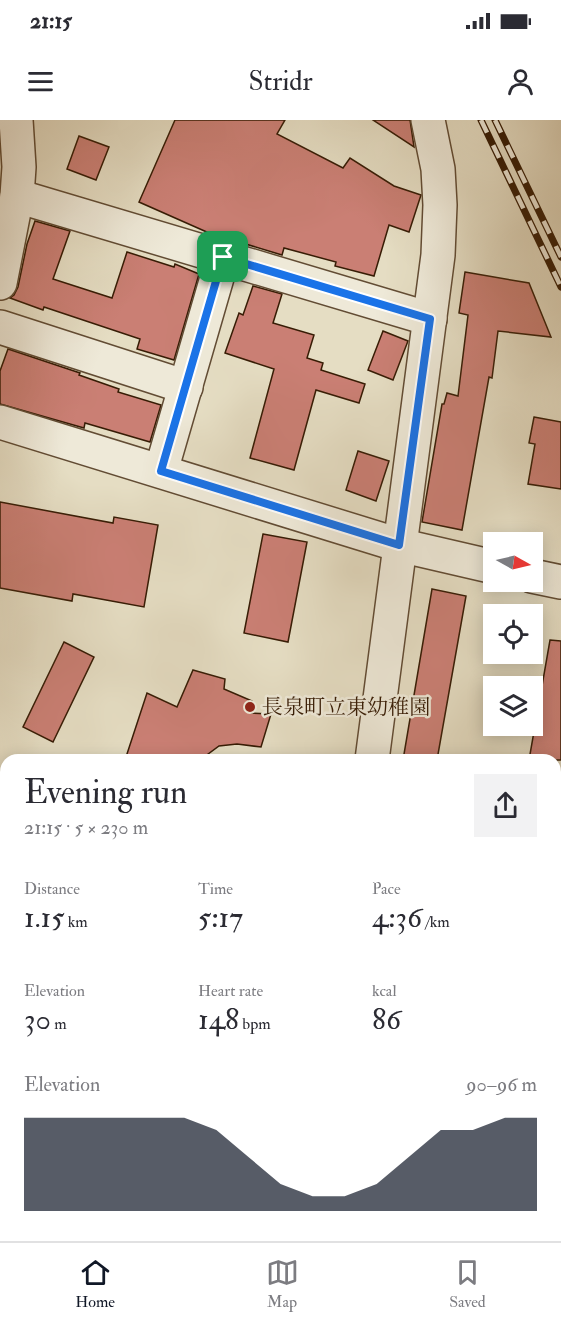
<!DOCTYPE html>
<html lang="en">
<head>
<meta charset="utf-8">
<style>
  :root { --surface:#fff; --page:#f2f2f3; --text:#2b2b33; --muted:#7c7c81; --line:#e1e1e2; --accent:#111827 }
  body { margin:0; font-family:"IM FELL Double Pica","Noto Serif JP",serif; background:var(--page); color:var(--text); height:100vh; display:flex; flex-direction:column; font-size:22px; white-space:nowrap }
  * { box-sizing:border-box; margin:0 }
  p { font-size:20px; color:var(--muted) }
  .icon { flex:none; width:33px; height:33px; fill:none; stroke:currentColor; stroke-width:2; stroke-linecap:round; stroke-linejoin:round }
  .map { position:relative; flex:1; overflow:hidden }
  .drawer { position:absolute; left:0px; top:634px; width:561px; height:488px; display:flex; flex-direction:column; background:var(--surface); border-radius:18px 18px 0 0; box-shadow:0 3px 15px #0003 }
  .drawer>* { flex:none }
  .needle { width:39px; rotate:98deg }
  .controls { position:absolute; left:483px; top:412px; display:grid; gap:12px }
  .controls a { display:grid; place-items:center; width:60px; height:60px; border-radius:0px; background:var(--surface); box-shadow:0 3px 15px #0003; font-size:30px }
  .pin { position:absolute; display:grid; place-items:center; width:51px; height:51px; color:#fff; margin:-26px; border-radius:12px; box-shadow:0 3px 9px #0006 }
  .round { display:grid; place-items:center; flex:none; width:63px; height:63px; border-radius:0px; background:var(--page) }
  .head { display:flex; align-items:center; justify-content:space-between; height:102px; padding:0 24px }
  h1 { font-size:33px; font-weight:600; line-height:45px }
  .stats { display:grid; grid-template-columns:repeat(3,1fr); gap:9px; height:102px; padding:6px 24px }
  .stats div { display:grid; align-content:center }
  .stats b { font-size:30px; font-weight:600 }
  .stats small { font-size:16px; font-weight:400 }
  .stats p { font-size:16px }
  .chart { height:168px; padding:12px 24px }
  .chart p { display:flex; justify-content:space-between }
  .chart svg { width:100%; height:108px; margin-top:6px; fill:var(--accent); opacity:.7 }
  .status { display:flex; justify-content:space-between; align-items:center; height:42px; padding:0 30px; background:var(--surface); direction:ltr }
  .status svg { height:16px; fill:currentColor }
  header { display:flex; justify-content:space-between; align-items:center; height:78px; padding:0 24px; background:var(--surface); font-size:27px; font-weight:600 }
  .tabs { display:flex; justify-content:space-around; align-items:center; height:84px; border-top:2px solid var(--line); background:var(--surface); font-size:16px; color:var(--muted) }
  .tabs a { display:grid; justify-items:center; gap:3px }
  .tabs .selected { color:var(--accent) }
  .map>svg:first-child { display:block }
  .building { fill:#ca7f74; stroke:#371c05; stroke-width:1.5 }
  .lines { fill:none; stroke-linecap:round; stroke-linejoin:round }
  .minor-casing { stroke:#624c34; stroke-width:36 }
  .minor { stroke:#eee9d8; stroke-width:33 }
  .rail-casing { stroke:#371c05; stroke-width:7 }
  .rail { stroke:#eee9d8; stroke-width:4.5; stroke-dasharray:14; stroke-linecap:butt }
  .route-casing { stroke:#fff; stroke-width:12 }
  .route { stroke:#1a73e8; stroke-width:8 }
  .poi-dot { fill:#8f2418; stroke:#eee9d8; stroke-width:2 }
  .labels { text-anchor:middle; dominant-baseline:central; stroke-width:5; stroke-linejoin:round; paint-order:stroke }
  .poi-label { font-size:21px; fill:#371c05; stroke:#eee9d8; text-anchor:start }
</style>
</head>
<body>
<div class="status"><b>21:15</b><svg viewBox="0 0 49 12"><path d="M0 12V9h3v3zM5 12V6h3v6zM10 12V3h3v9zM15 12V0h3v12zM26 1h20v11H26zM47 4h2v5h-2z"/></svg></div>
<header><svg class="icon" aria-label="menu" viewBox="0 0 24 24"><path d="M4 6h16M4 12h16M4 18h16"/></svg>Stridr<svg class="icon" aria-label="person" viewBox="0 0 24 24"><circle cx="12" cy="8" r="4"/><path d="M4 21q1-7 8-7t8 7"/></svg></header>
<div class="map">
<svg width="561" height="1121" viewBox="0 0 561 1121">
  <rect width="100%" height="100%" fill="#e5ddc3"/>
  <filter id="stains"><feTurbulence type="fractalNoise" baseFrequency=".00333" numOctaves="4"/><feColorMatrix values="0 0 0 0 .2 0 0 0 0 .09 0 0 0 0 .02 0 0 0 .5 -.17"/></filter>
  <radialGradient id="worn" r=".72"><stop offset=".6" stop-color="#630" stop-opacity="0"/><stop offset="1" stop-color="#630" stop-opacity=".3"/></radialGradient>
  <!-- building -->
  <g class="building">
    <path d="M175,0h110l-8,14 66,34 7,-10 44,28 27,9 -12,37 -20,-7 -15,51 -39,-10 1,-4 -52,-14 -2,7 -43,-13 -30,-9 -70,-31z"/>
    <path d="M373,0h37l4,27z"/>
    <path d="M79,16l30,11 -13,33 -29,-11z"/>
    <path d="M35,101l35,10 -17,48 59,19 15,-46 47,15 1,-3 24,10 -25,86 -37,-11 3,-10 -96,-32 -1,3 -33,-12 4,-3 4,-8 9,-43z"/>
    <path d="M465,152l64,11 22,54 -53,-6 -6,47 -3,-1 -27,153 -40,-8 20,-118h2l3,-11 11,3 10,-81 -9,-2z"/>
    <path d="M253,166l29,8 -9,29 41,12 -7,23 16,5 -2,7 44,14 -6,19 -43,-13 -22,80 -44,-12 24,-89 -49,-16 14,-40 4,2z"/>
    <path d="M383,211l25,10 -15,39 -25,-10z"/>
    <path d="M8,229l72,24 -1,2 40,14 -1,3 43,13 -11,37 -65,-19 -1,5 -84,-24v-33z"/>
    <path d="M534,297l27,5v67l-33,-5 7,-40 -6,-1z"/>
    <path d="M358,331l31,10 -13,40 -30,-11z"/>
    <path d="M0,382l113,21 1,-6 44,8 -14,82 -71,-13 -1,7 -72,-13z"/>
    <path d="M263,414l44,8 -19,100 -44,-9z"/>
    <path d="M432,469l34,7 -29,164h-34z"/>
    <path d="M550,520l11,1v119h-32z"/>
    <path d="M64,522l30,15 -41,85 -30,-15z"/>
    <path d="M193,550l32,9 -1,10 28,12 -1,12 20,1 -10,33 -24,-3 -18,2 -19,14h-75l22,-67 30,14z"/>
  </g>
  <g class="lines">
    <defs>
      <g id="minor">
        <path d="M17,76l413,123"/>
        <path d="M0,163l17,-87 2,-29 -3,-47"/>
        <path d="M0,207l186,60"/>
        <path d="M0,302l399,123 95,22"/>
        <path d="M161,351l62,-214"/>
        <path d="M532,456l29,6"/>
        <path d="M372,640l66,-505 2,-50 -2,-36 -10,-49"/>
        <path d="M0,784l6,1"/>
        <path d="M555,834l6,4"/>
        <path d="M309,1121v-5"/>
      </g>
    </defs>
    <!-- minor casing -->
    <use href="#minor" class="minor-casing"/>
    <!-- minor -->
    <use href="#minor" class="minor"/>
    <defs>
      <g id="rail">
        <path d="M481,0l80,167"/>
        <path d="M495,0l66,137"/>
      </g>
    </defs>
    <!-- rail casing -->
    <use href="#rail" class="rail-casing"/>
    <!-- rail -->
    <use href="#rail" class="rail"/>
  </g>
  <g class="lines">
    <defs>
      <path id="route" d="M223,137l207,62 -31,226 -238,-74z"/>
    </defs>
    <!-- route casing -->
    <use href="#route" class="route-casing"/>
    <!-- route -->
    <use href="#route" class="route"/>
  </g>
  <!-- markers -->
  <circle class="poi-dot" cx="250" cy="587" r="6"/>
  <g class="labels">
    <!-- poi labels -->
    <g class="poi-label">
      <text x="262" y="587">長泉町立東幼稚園</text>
    </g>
  </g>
  <rect width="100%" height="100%" filter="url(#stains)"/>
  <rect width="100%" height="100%" fill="url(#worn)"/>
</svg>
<div class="controls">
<a><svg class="needle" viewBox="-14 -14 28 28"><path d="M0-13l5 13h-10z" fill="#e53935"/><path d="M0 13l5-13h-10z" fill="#7c7c81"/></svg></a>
<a><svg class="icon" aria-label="locate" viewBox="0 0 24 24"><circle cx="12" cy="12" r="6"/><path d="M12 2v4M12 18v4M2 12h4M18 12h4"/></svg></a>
<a><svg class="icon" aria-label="layers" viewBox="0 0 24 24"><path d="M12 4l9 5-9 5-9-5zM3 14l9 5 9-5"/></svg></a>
</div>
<div class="pin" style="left:223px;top:137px;background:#1e9e55"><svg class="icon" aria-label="arrive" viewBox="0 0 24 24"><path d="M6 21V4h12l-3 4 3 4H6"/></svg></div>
<section class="drawer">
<div class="head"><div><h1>Evening run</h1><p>21:15 · 5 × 230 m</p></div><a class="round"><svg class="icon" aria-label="share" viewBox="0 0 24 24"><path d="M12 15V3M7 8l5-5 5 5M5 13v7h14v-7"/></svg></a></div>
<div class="stats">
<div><p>Distance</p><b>1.15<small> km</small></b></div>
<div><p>Time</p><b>5:17</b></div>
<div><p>Pace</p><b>4:36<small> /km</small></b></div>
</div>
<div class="stats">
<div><p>Elevation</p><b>30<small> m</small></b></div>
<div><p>Heart rate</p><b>148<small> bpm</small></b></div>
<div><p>kcal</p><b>86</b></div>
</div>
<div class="chart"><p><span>Elevation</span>90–96 m</p>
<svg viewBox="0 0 160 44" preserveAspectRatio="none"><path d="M0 44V6L10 6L20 6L30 6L40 6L50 6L60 11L70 22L80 33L90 38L100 38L110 33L120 22L130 11L140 11L150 6L160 6V44z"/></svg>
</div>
</section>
</div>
<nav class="tabs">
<a class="selected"><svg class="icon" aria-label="home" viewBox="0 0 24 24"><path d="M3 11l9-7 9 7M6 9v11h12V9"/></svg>Home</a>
<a><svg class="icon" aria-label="map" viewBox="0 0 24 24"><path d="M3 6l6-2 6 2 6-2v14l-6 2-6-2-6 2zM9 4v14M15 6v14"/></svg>Map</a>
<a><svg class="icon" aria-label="saved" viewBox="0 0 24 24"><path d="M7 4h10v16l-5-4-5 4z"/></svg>Saved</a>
</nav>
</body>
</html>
